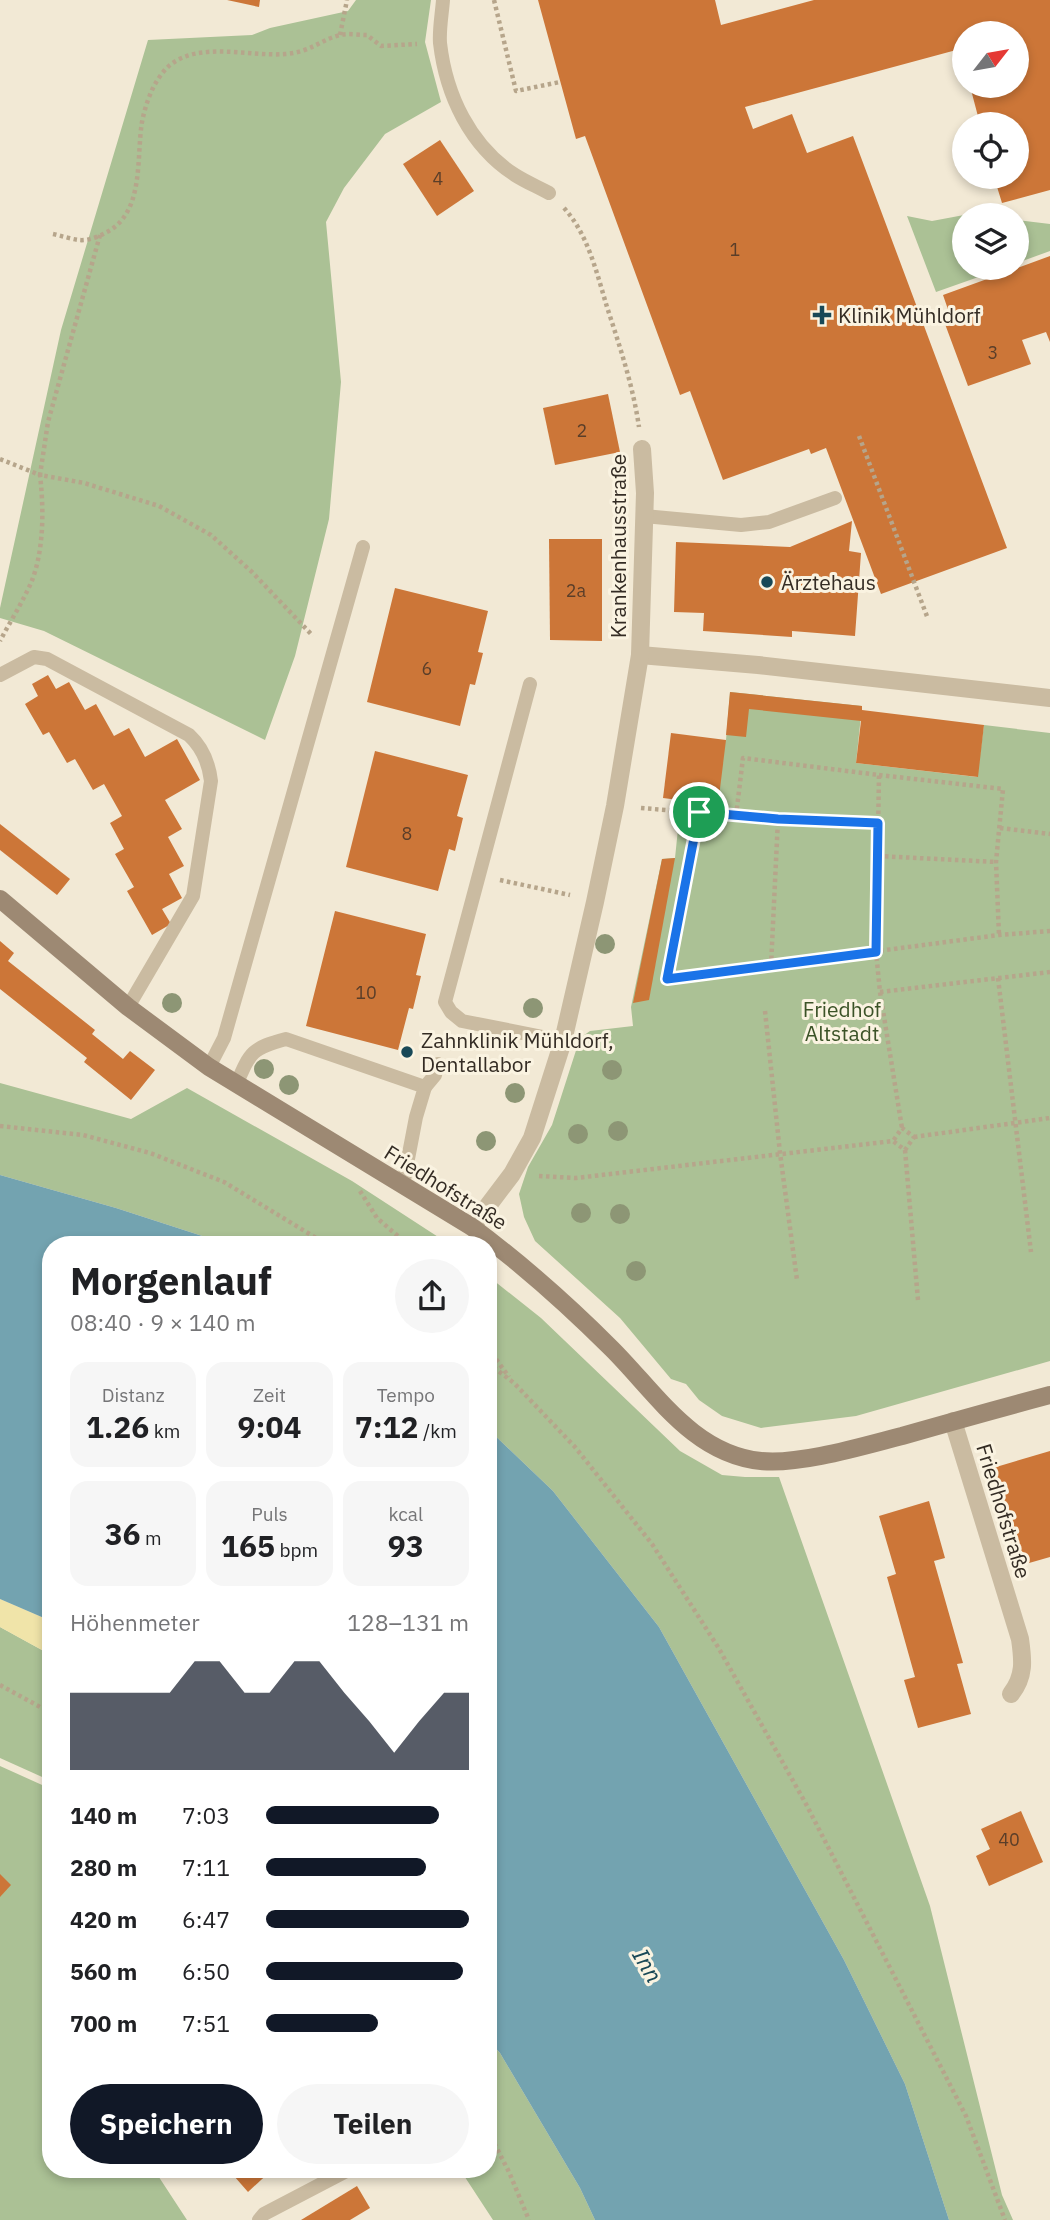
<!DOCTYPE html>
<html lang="de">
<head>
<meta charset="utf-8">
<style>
  :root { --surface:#fff; --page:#f6f6f6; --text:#202124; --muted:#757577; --accent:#111827 }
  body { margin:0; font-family:"IBM Plex Sans",sans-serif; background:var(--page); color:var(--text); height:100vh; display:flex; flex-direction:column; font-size:26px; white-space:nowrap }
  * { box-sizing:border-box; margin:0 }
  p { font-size:23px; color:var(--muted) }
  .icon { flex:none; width:38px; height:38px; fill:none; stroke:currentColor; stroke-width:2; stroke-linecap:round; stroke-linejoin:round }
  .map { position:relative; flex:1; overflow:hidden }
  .details { position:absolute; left:42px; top:1236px; width:455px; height:942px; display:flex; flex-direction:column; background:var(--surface); border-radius:28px; box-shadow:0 4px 10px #0003 }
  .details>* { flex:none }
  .needle { width:46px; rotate:59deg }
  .fabs { position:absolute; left:952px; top:21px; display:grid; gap:14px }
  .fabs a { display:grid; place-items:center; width:77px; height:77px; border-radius:50%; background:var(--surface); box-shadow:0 4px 10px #0003; font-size:35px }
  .pin { position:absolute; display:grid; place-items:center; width:60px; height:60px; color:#fff; margin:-30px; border:4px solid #fff; border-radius:50%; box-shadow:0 2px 7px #0007 }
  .round { display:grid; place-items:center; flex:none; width:74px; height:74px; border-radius:37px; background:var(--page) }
  .head { display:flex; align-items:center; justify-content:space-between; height:119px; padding:0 28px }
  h1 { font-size:38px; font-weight:700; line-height:52px }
  .metrics { display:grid; grid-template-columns:repeat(3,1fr); gap:10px; height:119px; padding:7px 28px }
  .metrics div { display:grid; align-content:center; border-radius:18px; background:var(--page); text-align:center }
  .metrics b { font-size:30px; font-weight:700 }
  .metrics small { font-size:19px; font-weight:400 }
  .metrics p { font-size:19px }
  .chart { height:196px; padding:14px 28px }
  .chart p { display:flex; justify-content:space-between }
  .chart svg { width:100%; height:126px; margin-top:7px; fill:var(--accent); opacity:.7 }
  .primary-button { display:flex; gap:14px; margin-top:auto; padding:14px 28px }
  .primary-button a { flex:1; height:80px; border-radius:42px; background:var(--accent); color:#fff; font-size:28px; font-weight:700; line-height:80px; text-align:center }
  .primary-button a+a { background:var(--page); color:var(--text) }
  ul { padding:0 28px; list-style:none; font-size:23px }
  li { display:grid; grid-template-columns:112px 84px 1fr; align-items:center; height:52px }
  li i { height:18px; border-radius:9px; background:var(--accent) }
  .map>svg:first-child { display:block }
  .green { fill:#abc195 }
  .sand { fill:#f0e4a9 }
  .water { fill:#73a3b0 }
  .building { fill:#cc7638 }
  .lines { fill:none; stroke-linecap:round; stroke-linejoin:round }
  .path { stroke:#b6a58b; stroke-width:4.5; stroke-dasharray:3.5 3.5; stroke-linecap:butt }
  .lane { stroke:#cabba1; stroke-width:14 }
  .street { stroke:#cabba1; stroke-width:18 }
  .secondary { stroke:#9d8973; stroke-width:18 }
  .tree { fill:#8d9675 }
  .route-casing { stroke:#fff; stroke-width:14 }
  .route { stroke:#1a73e8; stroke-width:9 }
  .poi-dot { fill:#184857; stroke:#faf3e1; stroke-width:2.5 }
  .labels { text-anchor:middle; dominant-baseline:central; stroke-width:6; stroke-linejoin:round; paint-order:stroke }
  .number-label { font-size:18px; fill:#5a3e29 }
  .poi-label { font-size:21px; fill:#342c24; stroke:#faf3e1; text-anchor:start }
  .street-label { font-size:21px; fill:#342c24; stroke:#faf3e1 }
  .park-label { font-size:21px; fill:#3b5327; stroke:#faf3e1 }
  .water-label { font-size:23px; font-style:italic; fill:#184857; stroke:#faf3e1 }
</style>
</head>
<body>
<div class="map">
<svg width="1050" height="2220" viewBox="0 0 1050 2220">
  <rect width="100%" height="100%" fill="#f2e9d5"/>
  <!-- green -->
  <g class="green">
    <path d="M356,0h75l-6,42 16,60 -56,32 -41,54 -18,34 15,160 -12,137 -34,137 -30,84 -221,-109 -44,-13v-10l61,-278 87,-290 104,-5 18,-7 78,-17z"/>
    <path d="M964,215v53h40l-68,24 -29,-76 25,5z"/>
    <path d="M1017,220l33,4v27l-33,12z"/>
    <path d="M730,692l132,14 -6,57 121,14 7,-52 66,8v628l-194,55 -95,12 -39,-12 -23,-16 -13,-16 -15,-5 -51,-61 -85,-77 -11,-24 -5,-23 9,-27 24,-42 28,-87 10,-7 43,-5 -2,-19 31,-148 13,-1 6,-58 45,-60z"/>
    <path d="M0,1083l131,36 56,-31 165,93 97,63h-222l-111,-36 -116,-33z"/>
    <path d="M488,1276l53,42 139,133 42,24 23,2h34l151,429 72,289 11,25h-64l-44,-136 -61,-124 -185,-333 -106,-136 -65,-62z"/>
    <path d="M0,1627l51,28v126l-51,-23z"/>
    <path d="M0,1766l51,23v379h102l34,52h-187z"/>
    <path d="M488,2040l12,13 80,135 15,32h-102l-34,-52h29z"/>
  </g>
  <!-- sand -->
  <path class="sand" d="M0,1599l51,22v34l-51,-28z"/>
  <!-- water -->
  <g class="water">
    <path d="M0,1175l116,33 111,36h-176v377l-51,-22z"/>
    <path d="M488,1429l65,62 106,136 185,333 61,124 44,136h-354l-15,-32 -80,-135 -12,-13z"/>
  </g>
  <!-- building -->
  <g class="building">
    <path d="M227,0h33l-1,7z"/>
    <path d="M538,0h177l6,25 93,-25h236v190l-48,13 -8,-26h23v-53h-37l-10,-38h47v-53h-53v27l-4,-11 -215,58 8,22 39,-15 15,39 46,-17 154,412 -126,46 -55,-146 -15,6 -2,-5 -86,31 -33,-89 -10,4 -95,-259 -9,3z"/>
    <path d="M440,140l34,51 -37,25 -34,-52z"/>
    <path d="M1050,256v86l-4,-10 -24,8 9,24 -63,22 -23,-62 7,-3 -9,-26z"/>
    <path d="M608,394l12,58 -65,13 -12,-57z"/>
    <path d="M852,521l-3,30 12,2 -6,83 -63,-5v6l-89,-6 1,-18 -30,-1 2,-70 114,5z"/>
    <path d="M549,539h53v102l-52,-1z"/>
    <path d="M395,588l93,23 -10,41 5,1 -8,32 -5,-1 -10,42 -93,-24z"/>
    <path d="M48,675l8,14 13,-7 16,28 11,-6 18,32 15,-8 16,29 32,-18 23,41 -35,20 17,29 -14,8 16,29 -15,8 13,24 -20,11 9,15 -19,11 -25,-44 7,-4 -19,-33 9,-5 -14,-26 12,-7 -18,-32 -11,6 -18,-31 -8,4 -18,-31 -6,3 -18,-31 13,-8 -6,-12z"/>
    <path d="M730,692l132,14v4l122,15 -6,52 -122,-14 5,-42 -112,-12 -3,28 -20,-2z"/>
    <path d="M671,733l55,7 -8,65 -55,-7z"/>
    <path d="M375,751l93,24 -11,41 6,2 -8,33 -6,-2 -11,42 -92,-24z"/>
    <path d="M0,824l70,55 -13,16 -57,-45z"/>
    <path d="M675,858l-26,142 -16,3 29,-144z"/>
    <path d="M335,911l91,23 -10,41 5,1 -8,33 -4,-1 -11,42 -92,-24z"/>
    <path d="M0,941l14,12 -6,8 87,69 -3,4 31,25 7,-8 25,19 -24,30 -47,-38 3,-4 -87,-69z"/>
    <path d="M1050,1451v106l-35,10 -29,-97z"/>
    <path d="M929,1501l16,57 -11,3 29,102 -6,1 14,50 -53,14 -14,-48 11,-3 -28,-100 9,-3 -17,-58z"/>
    <path d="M1021,1811l22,51 -54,24 -13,-30 14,-7 -9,-20z"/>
    <path d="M0,1874l11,11 -11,12z"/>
    <path d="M227,2168h47l-26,24z"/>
    <path d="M357,2186l13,22 -20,12h-49z"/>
  </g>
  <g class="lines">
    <!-- path -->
    <g class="path">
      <path d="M494,0l22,91 44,-9"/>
      <path d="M340,35l7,-35"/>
      <path d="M564,208c24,26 33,66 43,99 13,40 26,79 32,120"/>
      <path d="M53,234c9,2 18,5 26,6 8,1 19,-3 26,-7 40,-19 31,-75 37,-111 4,-20 12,-43 28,-57 30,-24 81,-8 115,-11 26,-2 35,-14 55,-19 9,-2 19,0 27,0l14,11 36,-2"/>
      <path d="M100,235l-52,187 -8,53 44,8 75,23 52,29 41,37 61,64"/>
      <path d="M859,436l69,183"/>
      <path d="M0,459l40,16c4,35 4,76 -9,108 -9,20 -21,39 -31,58"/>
      <path d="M879,775l124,14 -7,73 3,73"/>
      <path d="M641,808l137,11 100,4"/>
      <path d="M699,812l-32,167 332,-44 51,-4"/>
      <path d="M736,816l7,-58 136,17 -3,177 4,40 22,136"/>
      <path d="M1000,828l50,6"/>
      <path d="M878,856l118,6"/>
      <path d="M500,880l70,15"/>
      <path d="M771,966l7,-147"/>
      <path d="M998,978l33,274"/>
      <path d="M880,992l170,-20"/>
      <path d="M765,1011l15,142 17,127"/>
      <path d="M0,1126l83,9 67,18 74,29 102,62"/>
      <path d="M914,1137l136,-19"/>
      <path d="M905,1150l13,150"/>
      <path d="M539,1176l37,2 317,-37 12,9 9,-13 -12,-9 -9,13"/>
      <path d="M360,1191l17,27 30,26"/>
      <path d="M488,1348l21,29"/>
      <path d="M488,1363l26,20 61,64 77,97 66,103 88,157 160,312 39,104"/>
      <path d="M0,1685l51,28"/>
      <path d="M488,2131l21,41 20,48"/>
    </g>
    <!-- lane -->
    <g class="lane">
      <path d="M443,0c-1,14 -4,29 -3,43 6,52 30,103 75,132 11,7 23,12 34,18"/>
      <path d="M644,516l97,9 28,-3 66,-24"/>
      <path d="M0,675l34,-18 13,2 142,76c13,12 20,29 22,46l-18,115 -65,111"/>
      <path d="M530,684l-85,318 6,10 11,9 101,20"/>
      <path d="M209,1067l15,-29 139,-491"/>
      <path d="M236,1085c14,-32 15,-37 50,-46l139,48 -9,30 -13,68"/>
      <path d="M425,1087l10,-12 3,-11"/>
      <path d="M259,2220l5,-6 88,-46"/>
    </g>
    <!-- street -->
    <g class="street">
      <path d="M640,655l118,10 292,33"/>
      <path d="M472,1227l40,-53 20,-36 31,-97 32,-139 20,-96 25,-151 5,-162 -3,-44"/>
      <path d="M953,1421l67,218c3,21 5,37 -9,55"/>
    </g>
    <!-- secondary -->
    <path class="secondary" d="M0,899l128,108 81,60 263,160c50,37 96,78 140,122 44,44 81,105 149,112 39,4 102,-15 141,-25 49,-14 99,-28 148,-41"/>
  </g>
  <!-- trees -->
  <g class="tree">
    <circle cx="605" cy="944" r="10"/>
    <circle cx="172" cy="1003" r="10"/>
    <circle cx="533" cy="1008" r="10"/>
    <circle cx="264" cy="1069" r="10"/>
    <circle cx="612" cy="1070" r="10"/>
    <circle cx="289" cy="1085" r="10"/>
    <circle cx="515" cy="1093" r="10"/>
    <circle cx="618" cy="1131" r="10"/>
    <circle cx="578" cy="1134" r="10"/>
    <circle cx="486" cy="1141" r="10"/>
    <circle cx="581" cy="1213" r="10"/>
    <circle cx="620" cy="1214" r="10"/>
    <circle cx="636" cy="1271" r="10"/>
  </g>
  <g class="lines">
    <defs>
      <path id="route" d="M699,812l79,7 100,4 -2,129 -209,27z"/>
    </defs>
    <!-- route casing -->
    <use href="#route" class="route-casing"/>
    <!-- route -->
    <use href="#route" class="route"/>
  </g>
  <!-- markers -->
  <g class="poi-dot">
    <path d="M818.5 304.5h7v7h7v7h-7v7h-7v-7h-7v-7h7z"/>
    <circle cx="767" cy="582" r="7"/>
    <circle cx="407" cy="1052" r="7"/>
  </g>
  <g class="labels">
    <!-- number labels -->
    <g class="number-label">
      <text x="438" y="178">4</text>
      <text x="735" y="249">1</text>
      <text x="993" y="352">3</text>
      <text x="582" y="430">2</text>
      <text x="576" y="590">2a</text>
      <text x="427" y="668">6</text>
      <text x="407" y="833">8</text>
      <text x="366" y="992">10</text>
      <text x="1009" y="1839">40</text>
    </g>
    <!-- poi labels -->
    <g class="poi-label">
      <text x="838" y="315">Klinik Mühldorf</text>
      <text x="781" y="582">Ärztehaus</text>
      <text x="421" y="1040">Zahnklinik Mühldorf,<tspan x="421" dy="24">Dentallabor</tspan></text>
    </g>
    <!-- street labels -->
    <g class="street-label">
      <text transform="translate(618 546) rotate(-90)">Krankenhausstraße</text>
      <text transform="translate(446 1187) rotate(32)">Friedhofstraße</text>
      <text transform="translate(1004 1511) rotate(73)">Friedhofstraße</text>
    </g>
    <!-- park labels -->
    <g class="park-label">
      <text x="842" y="1009">Friedhof<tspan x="842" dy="24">Altstadt</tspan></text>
    </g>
    <!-- water labels -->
    <g class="water-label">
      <text transform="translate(648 1965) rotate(60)">Inn</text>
    </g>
  </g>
</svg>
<div class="fabs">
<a><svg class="needle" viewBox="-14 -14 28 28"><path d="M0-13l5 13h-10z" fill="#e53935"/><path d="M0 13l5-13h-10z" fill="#757577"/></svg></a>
<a><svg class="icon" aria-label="locate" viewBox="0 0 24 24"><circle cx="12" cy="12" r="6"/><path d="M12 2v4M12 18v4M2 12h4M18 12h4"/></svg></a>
<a><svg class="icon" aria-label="layers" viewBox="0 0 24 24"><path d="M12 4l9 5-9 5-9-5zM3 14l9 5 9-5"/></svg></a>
</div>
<div class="pin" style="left:699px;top:812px;background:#1e9e55"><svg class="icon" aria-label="arrive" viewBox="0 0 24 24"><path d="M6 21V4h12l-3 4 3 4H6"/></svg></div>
<section class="details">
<div class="head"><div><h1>Morgenlauf</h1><p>08:40 · 9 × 140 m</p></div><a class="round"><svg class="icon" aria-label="share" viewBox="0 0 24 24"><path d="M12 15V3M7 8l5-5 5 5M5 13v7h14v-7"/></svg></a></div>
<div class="metrics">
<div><p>Distanz</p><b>1.26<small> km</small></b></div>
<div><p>Zeit</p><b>9:04</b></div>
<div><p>Tempo</p><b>7:12<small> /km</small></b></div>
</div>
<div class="metrics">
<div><b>36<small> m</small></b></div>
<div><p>Puls</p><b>165<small> bpm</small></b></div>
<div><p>kcal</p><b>93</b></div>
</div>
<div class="chart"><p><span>Höhenmeter</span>128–131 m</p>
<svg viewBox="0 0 160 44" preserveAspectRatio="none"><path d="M0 44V17L10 17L20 17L30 17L40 17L50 6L60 6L70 17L80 17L90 6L100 6L110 17L120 27L130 38L140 27L150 17L160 17V44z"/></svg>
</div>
<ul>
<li><b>140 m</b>7:03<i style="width:85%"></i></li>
<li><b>280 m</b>7:11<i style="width:79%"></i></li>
<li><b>420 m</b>6:47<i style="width:100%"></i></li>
<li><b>560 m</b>6:50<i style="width:97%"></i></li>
<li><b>700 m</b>7:51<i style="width:55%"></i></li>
</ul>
<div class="primary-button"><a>Speichern</a><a>Teilen</a></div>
</section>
</div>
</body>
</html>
